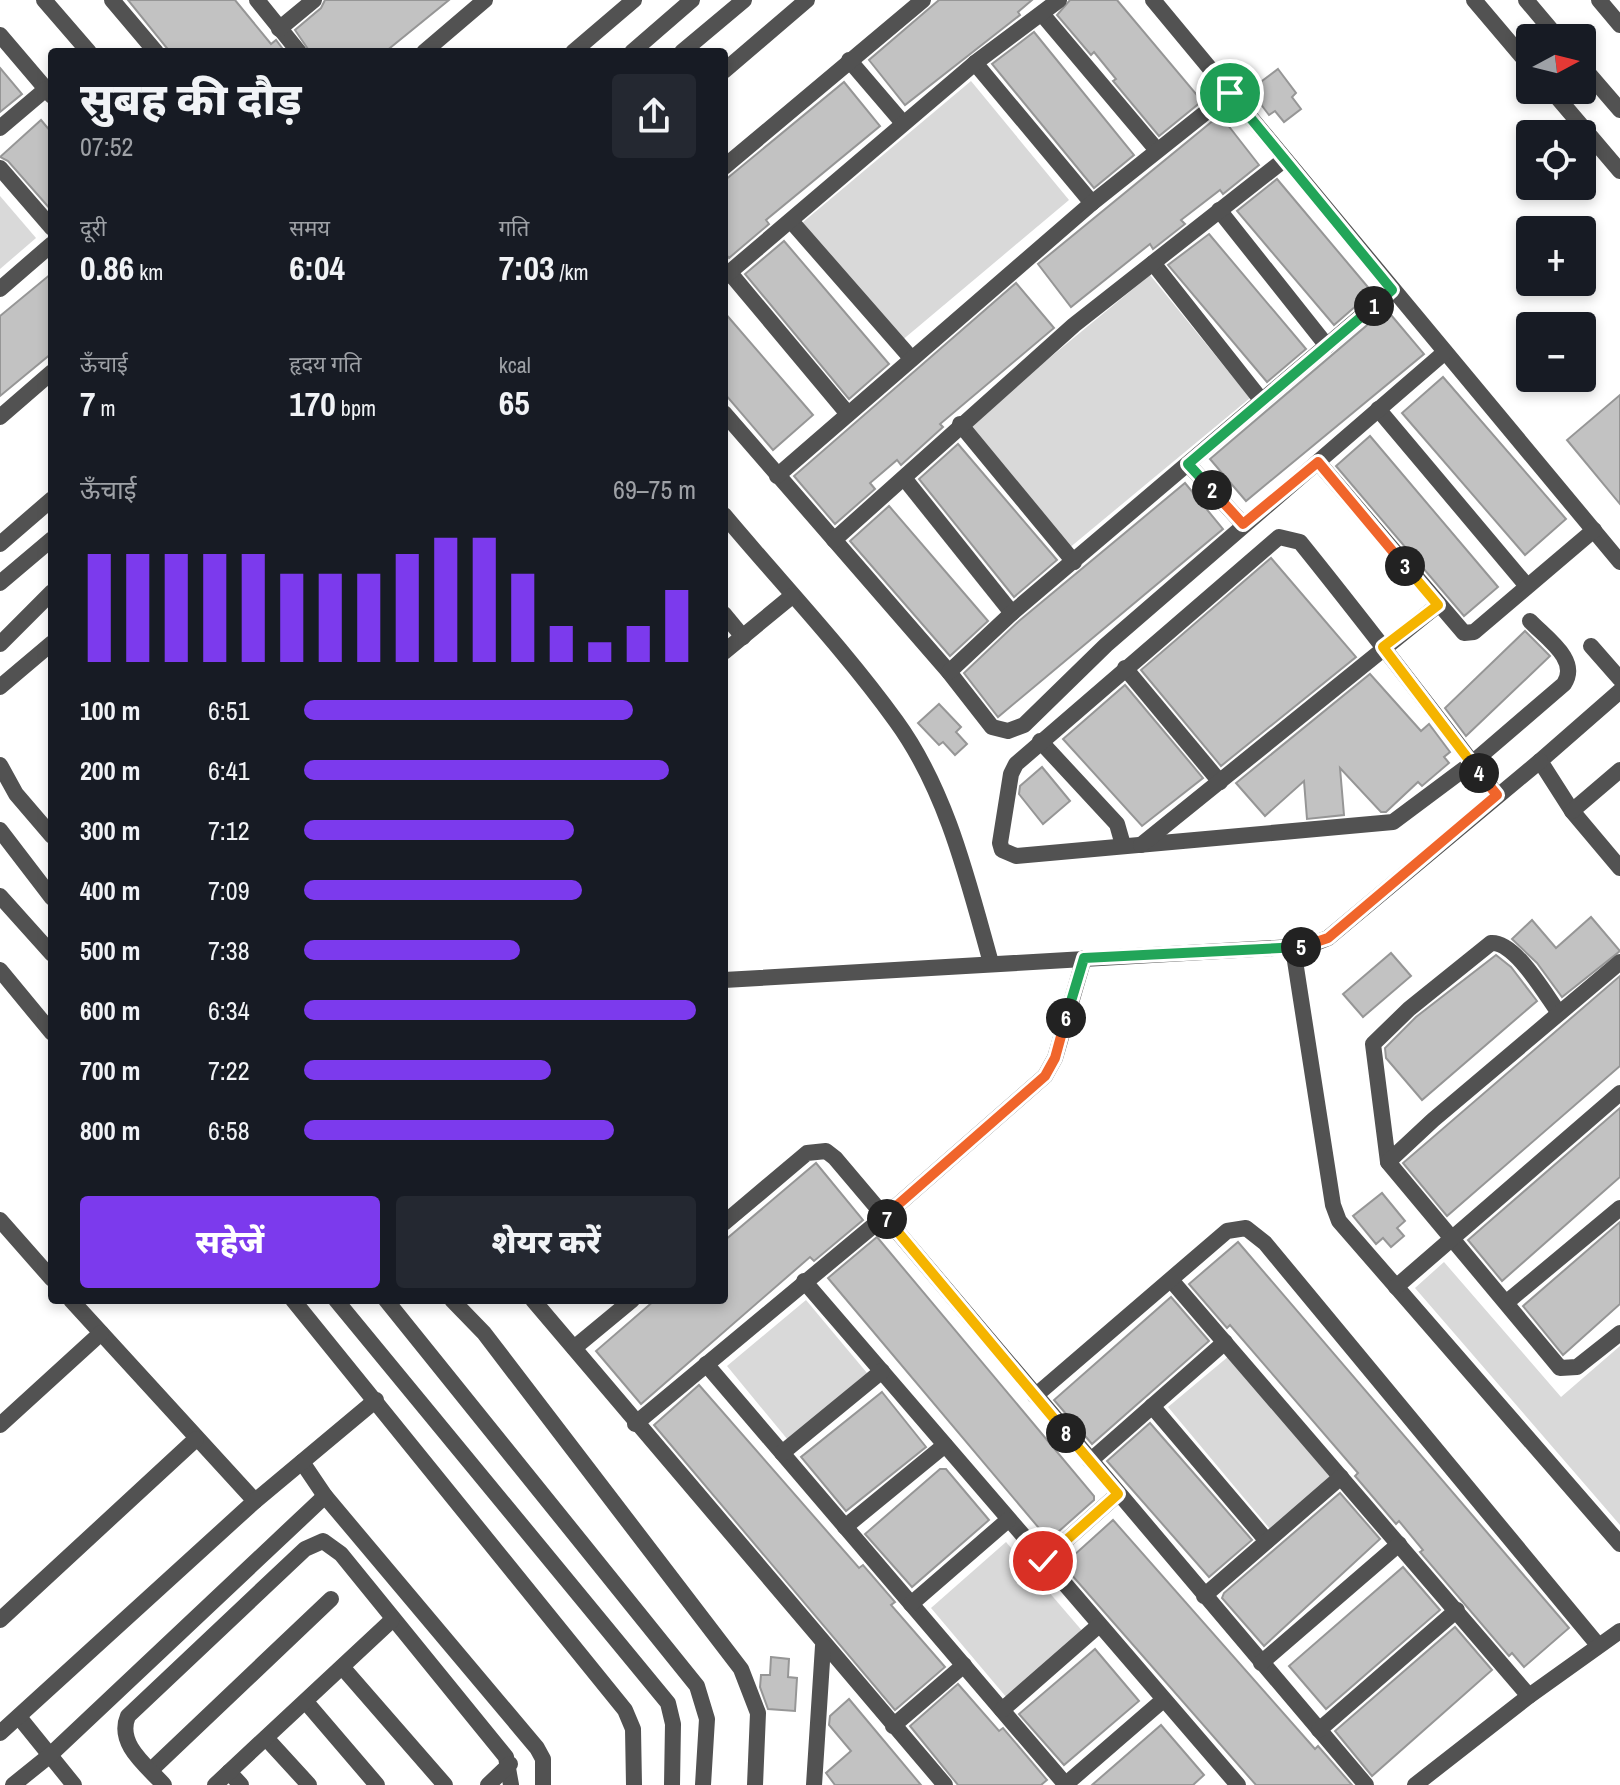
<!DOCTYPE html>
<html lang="hi">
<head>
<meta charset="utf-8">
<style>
  :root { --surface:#171b24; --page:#242831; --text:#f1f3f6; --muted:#9ea1a6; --accent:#7c3aed }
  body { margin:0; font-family:"Archivo Narrow","Noto Sans Devanagari",sans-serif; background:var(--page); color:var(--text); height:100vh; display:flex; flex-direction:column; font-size:30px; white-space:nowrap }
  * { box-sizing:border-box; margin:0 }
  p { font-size:26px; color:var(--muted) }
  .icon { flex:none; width:44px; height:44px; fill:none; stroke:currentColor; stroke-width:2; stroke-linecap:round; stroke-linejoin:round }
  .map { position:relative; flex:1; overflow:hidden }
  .side { position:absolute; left:48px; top:48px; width:680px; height:1256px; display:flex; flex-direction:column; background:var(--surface); border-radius:8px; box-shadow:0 4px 12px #0003 }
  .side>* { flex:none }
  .needle { width:52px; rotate:83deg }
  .buttons { position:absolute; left:1516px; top:24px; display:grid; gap:16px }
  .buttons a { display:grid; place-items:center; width:80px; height:80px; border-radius:8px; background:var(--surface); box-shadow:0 4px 12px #0003; font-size:40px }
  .pin { position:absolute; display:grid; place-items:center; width:68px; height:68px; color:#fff; margin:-34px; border:4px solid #fff; border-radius:50%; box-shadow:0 2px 8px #0007 }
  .km { position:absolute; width:40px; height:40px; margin:-20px; border-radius:50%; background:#222; color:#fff; font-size:22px; line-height:40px; text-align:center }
  .round { display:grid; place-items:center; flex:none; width:84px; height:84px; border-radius:8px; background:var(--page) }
  .headline { display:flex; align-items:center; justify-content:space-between; height:136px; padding:0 32px }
  h1 { font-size:44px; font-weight:800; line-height:60px }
  .metrics { display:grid; grid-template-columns:repeat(3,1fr); gap:12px; height:136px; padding:8px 32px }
  .metrics div { display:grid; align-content:center }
  .metrics b { font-size:34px; font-weight:800 }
  .metrics small { font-size:22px; font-weight:400 }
  .metrics p { font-size:22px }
  .chart { height:224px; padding:16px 32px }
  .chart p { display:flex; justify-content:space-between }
  .chart svg { width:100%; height:144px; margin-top:8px; stroke:var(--accent); stroke-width:6 }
  .action { display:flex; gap:16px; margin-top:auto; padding:16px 32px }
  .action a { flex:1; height:92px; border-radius:8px; background:var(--accent); color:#fff; font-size:32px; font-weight:800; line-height:92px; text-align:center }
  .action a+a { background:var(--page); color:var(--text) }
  ul { padding:0 32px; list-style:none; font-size:26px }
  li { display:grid; grid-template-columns:128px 96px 1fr; align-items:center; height:60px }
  li i { height:20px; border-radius:10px; background:var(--accent) }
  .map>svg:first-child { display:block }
  .green { fill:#d9d9d9 }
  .building { fill:#c2c2c2; stroke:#969696; stroke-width:2 }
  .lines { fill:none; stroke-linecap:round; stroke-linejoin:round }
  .minor { stroke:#525252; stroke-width:16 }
  .tertiary { stroke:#525252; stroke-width:16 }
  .split-1-casing { stroke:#fff; stroke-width:16 }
  .split-2-casing { stroke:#fff; stroke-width:16 }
  .split-3-casing { stroke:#fff; stroke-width:16 }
  .split-4-casing { stroke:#fff; stroke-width:16 }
  .split-5-casing { stroke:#fff; stroke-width:16 }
  .split-6-casing { stroke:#fff; stroke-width:16 }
  .split-7-casing { stroke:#fff; stroke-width:16 }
  .split-8-casing { stroke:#fff; stroke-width:16 }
  .split-9-casing { stroke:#fff; stroke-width:16 }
  .split-1 { stroke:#22a559; stroke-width:10 }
  .split-2 { stroke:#22a559; stroke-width:10 }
  .split-3 { stroke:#f0652b; stroke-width:10 }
  .split-4 { stroke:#f5b400; stroke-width:10 }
  .split-5 { stroke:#f0652b; stroke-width:10 }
  .split-6 { stroke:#22a559; stroke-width:10 }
  .split-7 { stroke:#f0652b; stroke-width:10 }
  .split-8 { stroke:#f5b400; stroke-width:10 }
  .split-9 { stroke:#f5b400; stroke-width:10 }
</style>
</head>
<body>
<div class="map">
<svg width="1620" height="1785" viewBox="0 0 1620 1785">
  <rect width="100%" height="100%" fill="#fff"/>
  <!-- green -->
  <g class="green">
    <path d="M971,81l98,119 -169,142 -98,-119z"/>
    <path d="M0,196l36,42 -36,31z"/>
    <path d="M1150,275l100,123 -182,151 -101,-123z"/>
    <path d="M1444,1262l117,135 59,-51v179l-205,-237z"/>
    <path d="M806,1300l61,73 -79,67 -61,-74z"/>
    <path d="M1229,1356l102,122 -61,51 -102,-122z"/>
    <path d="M1006,1542l78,91 -77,65 -76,-90z"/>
  </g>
  <!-- building -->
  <g class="building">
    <path d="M128,0h107l36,44 5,-4 9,12h-115z"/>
    <path d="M325,0h124l-64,52h-75l-15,-22 26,-22z"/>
    <path d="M939,0h93l-14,12 2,3 -115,90 -36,-45z"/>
    <path d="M1070,0h47l85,101 -43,35 -46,-55 3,-2 -22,-27 -3,3 -34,-40z"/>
    <path d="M1034,32l100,123 -40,33 -102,-124z"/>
    <path d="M0,68l22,26 -22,18z"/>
    <path d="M1278,69l18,24 -4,4 9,12 -17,13 -9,-11 -6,4 -19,-25z"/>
    <path d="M844,82l36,44 -114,94 3,4 -40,34 -5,-6v-71z"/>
    <path d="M1220,115l39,50 -36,29 -3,-4 -39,30 4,4 -32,25 -3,-5 -79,63 -33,-43z"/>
    <path d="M41,120l11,13v78l-44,-50 -8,-4z"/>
    <path d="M1277,179l95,113 -38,33 -97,-114z"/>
    <path d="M1209,234l97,115 -39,33 -99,-117z"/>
    <path d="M784,241l105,123 -40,35 -104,-125z"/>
    <path d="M52,273v80l-52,43v-80z"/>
    <path d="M1016,283l38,45 -114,96 3,3 -42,38 -4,-5 -27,23 5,6 -40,35 -41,-48z"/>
    <path d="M1386,309l38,45 -178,147 -36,-42z"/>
    <path d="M724,312l89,103 -40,35 -49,-57z"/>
    <path d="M1443,377l123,142 -41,36 -123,-142z"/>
    <path d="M1620,395v109l-53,-64z"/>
    <path d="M1370,436l128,151 -34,29 -128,-150z"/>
    <path d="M958,444l99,116 -43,37 -95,-118z"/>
    <path d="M1185,483l38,46 -225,188 -34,-44 55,-52z"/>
    <path d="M889,506l99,115 -38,35 -100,-115z"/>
    <path d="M1271,558l85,99 -135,109 -80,-96z"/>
    <path d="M1525,631l25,25 -84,80 -21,-28z"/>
    <path d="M1370,674l51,57 8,-7 21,28 -6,5 5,6 -27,23 -4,-4 -32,30h-5l-41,-44 4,47 -37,4 -3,-38 -39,35 -29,-33z"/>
    <path d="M1125,685l78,93 -61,48 -79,-87z"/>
    <path d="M939,704l22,23 -5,5 11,12 -12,11 -12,-13 -4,3 -21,-22z"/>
    <path d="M1042,767l28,34 -27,23 -24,-30 1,-8z"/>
    <path d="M1591,917l29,34 -58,46 -25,-34 -25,-24 20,-19 24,28z"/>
    <path d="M1391,953l20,23 -48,41 -20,-23z"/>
    <path d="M1496,955l15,12 26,34 -115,99 -36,-42 -1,-10 31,-31z"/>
    <path d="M1620,976v90l-173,150 -44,-53z"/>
    <path d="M1620,1108v69l-118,104 -34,-41z"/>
    <path d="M816,1163l47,57 -49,41 -4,-4 -169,147 -45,-53 59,-51h69v-59z"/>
    <path d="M1382,1193l23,28 -8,7 7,8 -13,11 -8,-9 -7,6 -23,-28z"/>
    <path d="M1620,1222v82l-57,51 -40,-49z"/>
    <path d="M877,1237l217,259v4l-45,40 -221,-262z"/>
    <path d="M1238,1242l331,386 -45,39 -12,-14 -3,3 -89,-104 3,-2 -24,-29 -3,3 -41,-48 3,-3 -128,-148 -3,3 -38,-44z"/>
    <path d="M1171,1297l38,44 -117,103 -38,-44z"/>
    <path d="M699,1385l160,183 4,-3 32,37 -4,3 54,62 -50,43 -241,-285z"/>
    <path d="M882,1392l44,55 -80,64 -45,-54z"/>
    <path d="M1150,1423l102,117 -43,37 -102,-116z"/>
    <path d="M940,1469h6l43,51 -77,67 -47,-53z"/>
    <path d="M1340,1493l40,46 -116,107 -42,-48 2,-5z"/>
    <path d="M1113,1520l202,229 3,-3 34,39h-96l-193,-220z"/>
    <path d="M1403,1567l37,43 -114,99 -37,-43z"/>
    <path d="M1455,1627l37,43 -120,106 -37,-45z"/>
    <path d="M1095,1649l44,52 -75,64 -45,-51z"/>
    <path d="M771,1657l18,2 -1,18 9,1 -2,33 -27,-2 -8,-22 1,-12h9z"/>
    <path d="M958,1684l41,47 4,-3 44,52 -6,5h-83l-48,-59z"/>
    <path d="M849,1699l72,86h-86l-9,-12 25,-22 -22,-26 1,-9z"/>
    <path d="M1161,1725l43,50 -11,10h-101z"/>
  </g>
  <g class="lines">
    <!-- minor -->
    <g class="minor">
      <path d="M44,0l45,52"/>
      <path d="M112,0l44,52"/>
      <path d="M257,0l42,52"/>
      <path d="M1153,0l467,562"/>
      <path d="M1474,0l56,66"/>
      <path d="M1042,14l114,135"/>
      <path d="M279,29l35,-29"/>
      <path d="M0,35l52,61"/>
      <path d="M424,52l61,-52"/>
      <path d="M573,52l61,-52"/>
      <path d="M849,60l54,63"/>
      <path d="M975,63l117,140"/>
      <path d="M724,71l83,-71"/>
      <path d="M1551,90l69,81"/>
      <path d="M0,128l46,-39"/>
      <path d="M724,167l199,-167"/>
      <path d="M0,168l52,60"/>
      <path d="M1219,210l108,136"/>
      <path d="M791,221l120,137"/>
      <path d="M1153,263l109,138"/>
      <path d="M730,273l118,141"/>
      <path d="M724,277l251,-214 84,-63"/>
      <path d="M0,289l52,-45"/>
      <path d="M1378,409l149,177"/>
      <path d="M724,413l225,259 43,55 16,4 16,-6 82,-80 339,-293"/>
      <path d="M0,417l52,-45"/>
      <path d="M960,424l114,138"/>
      <path d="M1318,462l146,171 10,-1 120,-102"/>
      <path d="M1188,464l55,60"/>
      <path d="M777,476l315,-273 138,-110"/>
      <path d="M904,478l108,135"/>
      <path d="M724,515c57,68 120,134 172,206 51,70 72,160 95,242"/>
      <path d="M834,540l240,-215 210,-165"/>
      <path d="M0,544l52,-45"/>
      <path d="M724,614l19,23"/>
      <path d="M1591,646l29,33"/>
      <path d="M724,652l68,-56"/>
      <path d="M1125,668l95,114"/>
      <path d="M949,672l63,-59 380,-323"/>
      <path d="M0,687l52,-44"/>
      <path d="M1620,691l-80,70 32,50 48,57"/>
      <path d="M1040,741l77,83 6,21"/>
      <path d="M0,765l16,29 36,42"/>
      <path d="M1497,795c-65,-85 -130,-170 -197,-253l-21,-5 -263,227 -5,10 -11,69 2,7 14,6 377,-34 79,-59 92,-79c16,-24 -18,-46 -34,-63"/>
      <path d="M1572,811l48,-41"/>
      <path d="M1141,845l297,-240"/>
      <path d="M1293,948l40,257 6,16 281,323"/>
      <path d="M0,970l52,63"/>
      <path d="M724,980l584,-34 20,-8 212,-177"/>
      <path d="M1559,1013c-14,-19 -44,-72 -68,-70l-82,66 -36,35 15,118 172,206 17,-1 43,-34"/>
      <path d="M1388,1162l45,-42 187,-158"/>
      <path d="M0,1220l52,59"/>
      <path d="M724,1223l83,-70 19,-2 9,7 531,627"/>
      <path d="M1171,1280l358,416"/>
      <path d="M804,1281l434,504"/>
      <path d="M1396,1287l224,-194"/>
      <path d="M71,1300l184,201"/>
      <path d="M293,1300l332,410 8,19 1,56"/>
      <path d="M452,1300l32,33 257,336 17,44 -3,72"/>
      <path d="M533,1300l412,485"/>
      <path d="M1507,1302l113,-94"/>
      <path d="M574,1348l58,-48"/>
      <path d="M706,1364l360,421"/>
      <path d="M1035,1396l192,-165 19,-3 19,15 333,402"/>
      <path d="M1152,1406l115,135"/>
      <path d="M635,1424l250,-208 160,-140 10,-18 29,-100"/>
      <path d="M0,1425l101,-92"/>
      <path d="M782,1453l100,-82"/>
      <path d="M1090,1461l135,-119"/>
      <path d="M302,1462l23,34 212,252 6,11v26"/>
      <path d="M845,1527l100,-82"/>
      <path d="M1043,1561l75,-67"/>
      <path d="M1204,1596l137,-119"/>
      <path d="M911,1604l97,-84"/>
      <path d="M0,1620l196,-181"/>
      <path d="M1261,1663l138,-119"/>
      <path d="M343,1668l102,117"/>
      <path d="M306,1702l71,83"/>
      <path d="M1002,1710l96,-84"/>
      <path d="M19,1717l55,68"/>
      <path d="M893,1726l71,-61"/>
      <path d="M1319,1730l138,-120"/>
      <path d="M0,1733l255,-232 121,-101"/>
      <path d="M266,1738l43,47"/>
      <path d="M151,1770l180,-171"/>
      <path d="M229,1772l12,13"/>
      <path d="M1066,1784l96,-83"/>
      <path d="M13,1785l36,-29 276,-260"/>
      <path d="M164,1785c-17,-19 -48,-41 -36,-69l177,-167 18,-8 18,13 165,203 5,28"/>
      <path d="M215,1785l177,-165"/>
      <path d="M488,1785l22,-21"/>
      <path d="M814,1785l9,-139"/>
      <path d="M1415,1785l114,-89 91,-65"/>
    </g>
    <!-- tertiary -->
    <g class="tertiary">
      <path d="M1526,0l32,38"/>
      <path d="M1599,0l21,25"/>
      <path d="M632,52l60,-52"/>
      <path d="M682,52l62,-52"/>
      <path d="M1582,66l38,44"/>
      <path d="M0,583l52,-44"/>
      <path d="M0,644l52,-52"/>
      <path d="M0,830l52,68"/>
      <path d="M0,896l52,58"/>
      <path d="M336,1300l332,403 5,21 -1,61"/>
      <path d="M386,1300l311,386 10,33 -4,66"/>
    </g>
  </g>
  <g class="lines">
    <defs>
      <path id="split-1" d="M1230,93l162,197 -18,16"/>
      <path id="split-2" d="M1212,490l-24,-26 186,-158"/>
      <path id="split-3" d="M1212,490l31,34 75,-62 87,104"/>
      <path id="split-4" d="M1405,566l33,39 -55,42 96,126"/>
      <path id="split-5" d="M1301,947l27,-9 169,-143 -18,-22"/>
      <path id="split-6" d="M1066,1018l18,-60 217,-11"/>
      <path id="split-7" d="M887,1219l-2,-3 160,-140 10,-18 11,-40"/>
      <path id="split-8" d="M887,1219l179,214"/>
      <path id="split-9" d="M1043,1561l75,-67 -52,-61"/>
    </defs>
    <!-- split-1 casing -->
    <use href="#split-1" class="split-1-casing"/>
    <!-- split-2 casing -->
    <use href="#split-2" class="split-2-casing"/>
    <!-- split-3 casing -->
    <use href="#split-3" class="split-3-casing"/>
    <!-- split-4 casing -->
    <use href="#split-4" class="split-4-casing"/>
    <!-- split-5 casing -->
    <use href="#split-5" class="split-5-casing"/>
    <!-- split-6 casing -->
    <use href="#split-6" class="split-6-casing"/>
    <!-- split-7 casing -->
    <use href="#split-7" class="split-7-casing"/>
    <!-- split-8 casing -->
    <use href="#split-8" class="split-8-casing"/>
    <!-- split-9 casing -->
    <use href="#split-9" class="split-9-casing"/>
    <!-- split-1 -->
    <use href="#split-1" class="split-1"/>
    <!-- split-2 -->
    <use href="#split-2" class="split-2"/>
    <!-- split-3 -->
    <use href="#split-3" class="split-3"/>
    <!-- split-4 -->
    <use href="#split-4" class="split-4"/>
    <!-- split-5 -->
    <use href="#split-5" class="split-5"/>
    <!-- split-6 -->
    <use href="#split-6" class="split-6"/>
    <!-- split-7 -->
    <use href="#split-7" class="split-7"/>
    <!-- split-8 -->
    <use href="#split-8" class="split-8"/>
    <!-- split-9 -->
    <use href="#split-9" class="split-9"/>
  </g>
</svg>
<div class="buttons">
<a><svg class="needle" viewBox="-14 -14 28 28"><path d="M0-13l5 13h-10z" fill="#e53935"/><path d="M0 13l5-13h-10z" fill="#9ea1a6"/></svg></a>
<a><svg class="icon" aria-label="locate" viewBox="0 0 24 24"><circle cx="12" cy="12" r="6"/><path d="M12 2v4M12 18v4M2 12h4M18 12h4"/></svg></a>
<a>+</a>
<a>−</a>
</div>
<div class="pin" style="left:1230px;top:93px;background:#1e9e55"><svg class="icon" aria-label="arrive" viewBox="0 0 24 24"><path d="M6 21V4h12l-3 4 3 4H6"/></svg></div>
<div class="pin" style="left:1043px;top:1561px;background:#d93025"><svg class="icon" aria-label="check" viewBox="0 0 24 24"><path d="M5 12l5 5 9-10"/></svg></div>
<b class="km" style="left:1374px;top:306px">1</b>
<b class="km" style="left:1212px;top:490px">2</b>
<b class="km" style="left:1405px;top:566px">3</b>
<b class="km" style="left:1479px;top:773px">4</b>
<b class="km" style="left:1301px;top:947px">5</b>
<b class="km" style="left:1066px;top:1018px">6</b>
<b class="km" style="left:887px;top:1219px">7</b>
<b class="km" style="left:1066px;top:1433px">8</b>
<section class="side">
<div class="headline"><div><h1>सुबह की दौड़</h1><p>07:52</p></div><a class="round"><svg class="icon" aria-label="share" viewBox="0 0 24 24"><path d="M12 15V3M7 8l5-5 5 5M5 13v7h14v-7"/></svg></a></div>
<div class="metrics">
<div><p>दूरी</p><b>0.86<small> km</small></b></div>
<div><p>समय</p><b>6:04</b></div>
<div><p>गति</p><b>7:03<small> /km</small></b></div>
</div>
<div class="metrics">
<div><p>ऊँचाई</p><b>7<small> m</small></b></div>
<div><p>हृदय गति</p><b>170<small> bpm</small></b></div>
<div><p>kcal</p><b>65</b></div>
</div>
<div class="chart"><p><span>ऊँचाई</span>69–75 m</p>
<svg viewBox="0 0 160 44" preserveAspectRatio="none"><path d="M5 44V11M15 44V11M25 44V11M35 44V11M45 44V11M55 44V17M65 44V17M75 44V17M85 44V11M95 44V6M105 44V6M115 44V17M125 44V33M135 44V38M145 44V33M155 44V22"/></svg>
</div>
<ul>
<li><b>100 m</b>6:51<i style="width:84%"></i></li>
<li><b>200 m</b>6:41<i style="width:93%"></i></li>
<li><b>300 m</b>7:12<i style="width:69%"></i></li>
<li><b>400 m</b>7:09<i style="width:71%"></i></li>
<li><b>500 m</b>7:38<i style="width:55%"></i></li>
<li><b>600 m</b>6:34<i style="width:100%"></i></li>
<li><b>700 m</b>7:22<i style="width:63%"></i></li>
<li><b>800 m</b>6:58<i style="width:79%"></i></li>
</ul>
<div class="action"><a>सहेजें</a><a>शेयर करें</a></div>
</section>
</div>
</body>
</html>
